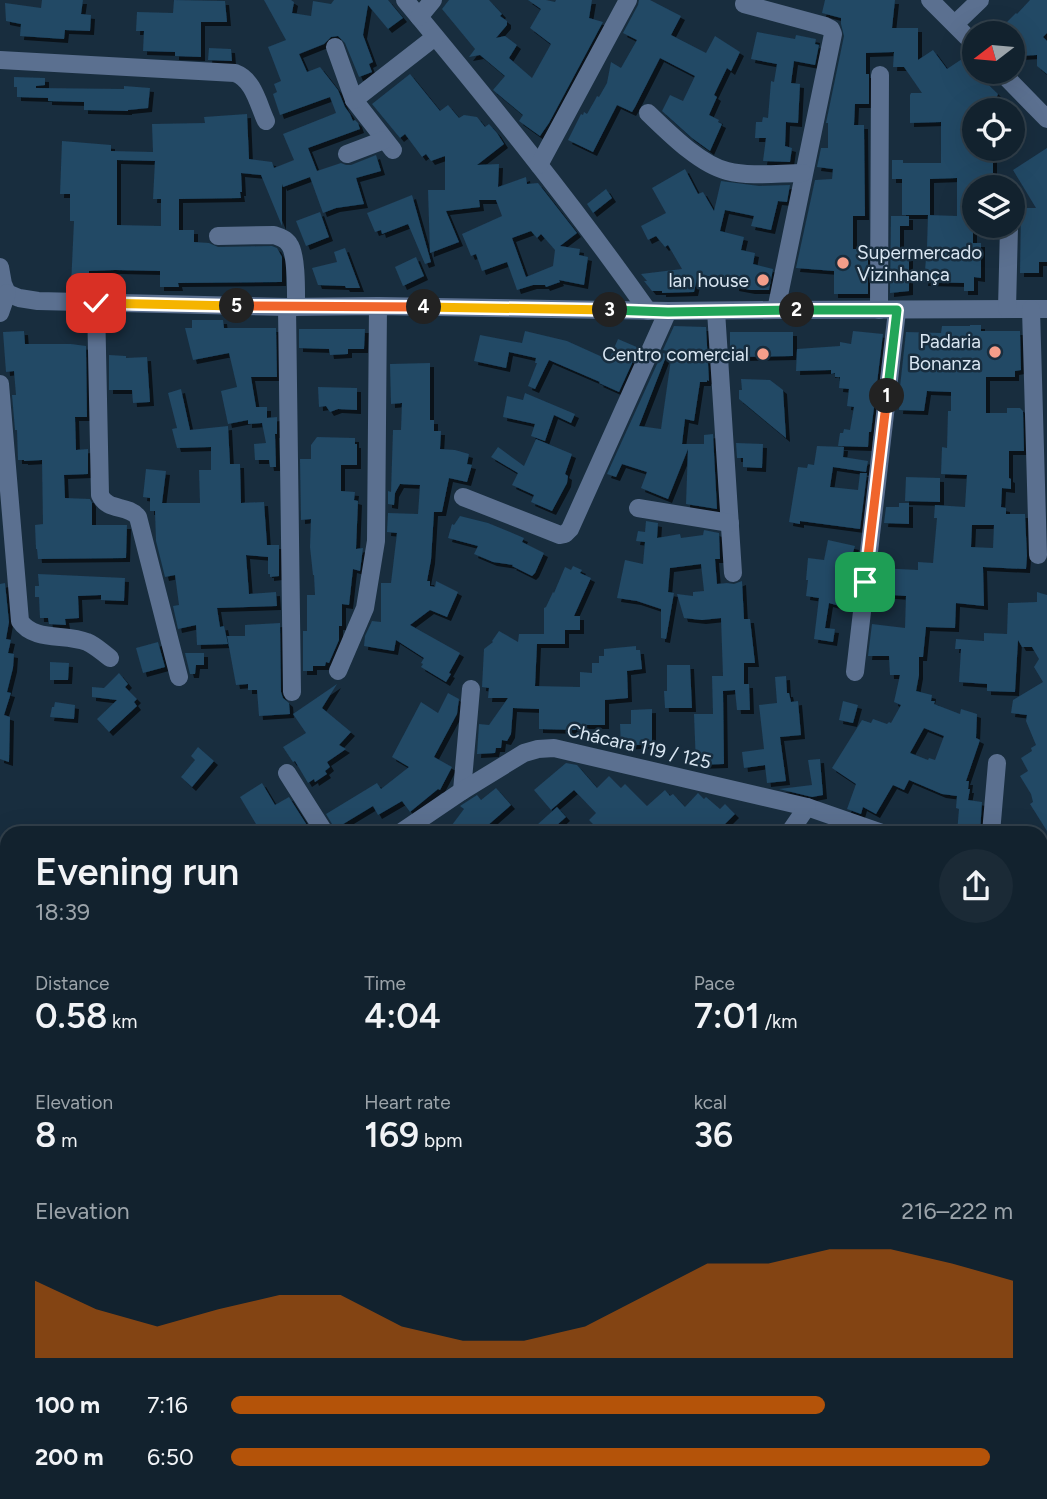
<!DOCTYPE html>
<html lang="en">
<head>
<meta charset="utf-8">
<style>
  :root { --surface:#12222e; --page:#1b2a36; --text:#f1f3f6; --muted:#9ca4aa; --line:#313f4a; --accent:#b45309 }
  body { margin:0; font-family:Figtree,sans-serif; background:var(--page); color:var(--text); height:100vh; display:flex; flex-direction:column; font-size:26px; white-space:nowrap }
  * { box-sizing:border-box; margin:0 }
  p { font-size:23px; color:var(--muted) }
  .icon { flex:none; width:38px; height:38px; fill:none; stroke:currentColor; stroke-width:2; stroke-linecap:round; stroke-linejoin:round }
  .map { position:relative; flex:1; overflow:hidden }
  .details { position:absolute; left:0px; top:826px; width:1048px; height:674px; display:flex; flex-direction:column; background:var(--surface); border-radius:21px 21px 0 0; box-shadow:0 7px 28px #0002,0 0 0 2px var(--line) }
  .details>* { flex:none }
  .needle { width:46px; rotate:254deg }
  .fabs { position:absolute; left:962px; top:21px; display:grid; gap:14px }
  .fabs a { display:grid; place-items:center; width:63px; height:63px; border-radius:50%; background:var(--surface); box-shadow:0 7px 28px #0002,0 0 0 2px var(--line); font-size:35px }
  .pin { position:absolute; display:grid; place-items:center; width:60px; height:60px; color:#fff; margin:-30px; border-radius:14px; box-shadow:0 4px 10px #0006 }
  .km { position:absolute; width:35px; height:35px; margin:-18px; border-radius:50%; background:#222; color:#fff; font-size:19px; line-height:35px; text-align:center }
  .round { display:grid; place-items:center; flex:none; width:74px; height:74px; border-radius:37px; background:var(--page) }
  .head { display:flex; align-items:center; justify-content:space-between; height:119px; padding:0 35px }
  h1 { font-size:38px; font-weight:600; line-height:52px }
  .metrics { display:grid; grid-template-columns:repeat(3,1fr); gap:10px; height:119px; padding:7px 35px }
  .metrics div { display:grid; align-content:center }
  .metrics b { font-size:35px; font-weight:600 }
  .metrics small { font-size:19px; font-weight:400 }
  .metrics p { font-size:19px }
  .chart { height:196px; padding:14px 35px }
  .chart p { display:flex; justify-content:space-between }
  .chart svg { width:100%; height:126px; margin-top:7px; fill:var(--accent); opacity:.7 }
  ul { padding:0 35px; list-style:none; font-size:23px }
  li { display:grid; grid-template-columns:112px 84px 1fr; align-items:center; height:52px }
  li i { height:18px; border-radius:9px; background:var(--accent) }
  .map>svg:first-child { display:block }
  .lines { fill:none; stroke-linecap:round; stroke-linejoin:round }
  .stream { stroke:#011315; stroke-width:3.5 }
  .building { fill:#214865; fill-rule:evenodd; filter:url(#shadow) }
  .minor { stroke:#5b7090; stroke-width:18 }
  .split-1-casing { stroke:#fff; stroke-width:14 }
  .split-2-casing { stroke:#fff; stroke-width:14 }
  .split-3-casing { stroke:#fff; stroke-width:14 }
  .split-4-casing { stroke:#fff; stroke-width:14 }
  .split-5-casing { stroke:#fff; stroke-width:14 }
  .split-6-casing { stroke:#fff; stroke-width:14 }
  .split-1 { stroke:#f0652b; stroke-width:9 }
  .split-2 { stroke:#22a559; stroke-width:9 }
  .split-3 { stroke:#22a559; stroke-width:9 }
  .split-4 { stroke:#f5b400; stroke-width:9 }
  .split-5 { stroke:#f0652b; stroke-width:9 }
  .split-6 { stroke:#f5b400; stroke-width:9 }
  .poi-dot { fill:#f49e8a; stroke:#182d3e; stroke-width:2.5 }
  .labels { text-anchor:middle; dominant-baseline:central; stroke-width:5; stroke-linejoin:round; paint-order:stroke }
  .poi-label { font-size:19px; fill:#d9e6f2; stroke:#182d3e; text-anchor:end }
  .street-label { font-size:19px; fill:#d9e6f2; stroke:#182d3e }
</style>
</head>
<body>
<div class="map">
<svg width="1047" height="1499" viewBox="0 0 1047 1499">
  <defs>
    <filter id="shadow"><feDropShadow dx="4" dy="4" stdDeviation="0" flood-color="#0009"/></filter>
  </defs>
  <rect width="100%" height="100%" fill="#182d3e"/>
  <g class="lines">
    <!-- stream -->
    <g class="stream">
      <path d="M0,946h7"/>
      <path d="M1041,1423l6,8"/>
    </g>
  </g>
  <!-- building -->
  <g class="building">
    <path d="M42,0h41l-2,14 10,1 -1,16 -25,-1 -1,9 -44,-3 1,-12 -15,-3 -1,-18 36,5z"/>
    <path d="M174,0l51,1 2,21h-26v35l-26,-1v-4l-32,-1 1,-20h-8l1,-19 36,1z"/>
    <path d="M264,0h27l3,2 -2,11 19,3 2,-15 18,3 3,-4h54l15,18 -15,11 -20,-24 -5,30 10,27 -4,2 3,8 -13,5 -14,-34 -7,-7 -7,1 -7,7 -25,10 8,18 13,-5 18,23 7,17 5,7 3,7 2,-1 3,3 2,6 -52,19 9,23 24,-8 5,2h5l25,-10 5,16 -25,7 8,26 -28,4 -13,5 -13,-36 -27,10 -1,-3v42l-21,-51 -20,-2 1,19h-2l1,6 -62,1v31h15v12l15,1 9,4 54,-1 5,2 5,9v25l-104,1 1,4h-19v-16l-45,-1 -26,1v16l-18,-1 3,-65h-4v-27h-10l2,-53 49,4v6l42,1 -1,-28 53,-1 -1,-6 43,-3 2,45 23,3 2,6 20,-8 -11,-26 53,-21 -6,-16 -50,18 -7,-21 4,-2 -3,-8 7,-3 -13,-34 18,-7zM117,160l38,1 -2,38h8v27l-44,-1z"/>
    <path d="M449,0h40l13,14 -2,2 7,5v4l-11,13 9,-2 12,9 -8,13 23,20 19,-34 -21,-16 11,-19 -13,-9h18l9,2 1,-2h36l-3,18 14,4 -54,101 -9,13 -21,-15 4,-6 -30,-25 12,-14 -25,-21 -11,2 6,-8 -33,-40z"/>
    <path d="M639,0h11l31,16 -10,19 35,18 9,-17 25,16 -9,19 -4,-3 -13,27 3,2 -8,18 10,5 -1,2 4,2 -12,27 -18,-13 -30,-27 8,-16 13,6 12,-25 -35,-18 -25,49 -3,5 -15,-7 -24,47 -25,-12 13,-26 2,1 1,-3 3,2 8,-14 2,-4 2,1 8,-14 4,-21 10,6 16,-28 -14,-7 15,-28z"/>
    <path d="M825,0h70l-3,28h26v32l15,-10 14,19 15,-10 36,35 -2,5 10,11h-31v7l-10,9v15h10v8h18v38h-18v30h-2v26h8v35l-7,-1v14h-10v-8l-40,-1 3,-35 1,-32 29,1v-38l-27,1v36h-28v-36h-10v-19h11v3h38v-41l-31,1v-28l1,-2h11l-18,-26h-11l1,-15 -28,1v21h3v30h-14l-1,21h10l1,91h-12v33h15v45h-34v-23l-38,-3 19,-88 17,-1 1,-10 -16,-2 4,-19h7v-25h-2l18,-87 -3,-12v-6l-19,-5z"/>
    <path d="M1030,0h17v33l-4,4 4,4v33l-10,-8v-11l-19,1 -5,-3v-20h-17l20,-20 1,1z"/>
    <path d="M757,32l38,7 1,-4 20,4 -1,5 4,1 -4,20 -21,-4 -3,22 9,1 -2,39 -12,-1 -1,24 7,2 -2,14 -27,-1 3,-23h-11l1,-16h6l1,-5 5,1 3,-37 3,1 3,-18 -26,-5z"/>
    <path d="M209,48l22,1 1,12 -24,-1z"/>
    <path d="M410,74l30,37 8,-6 11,13 5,-3 13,2 8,10 4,-3 8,9 7,11 -27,21 22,-1 -1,23 28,-10 1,7 11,-1 39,50 -17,13 20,3 -1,6 9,2 -4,28 -25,-5 1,2 -14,5 -1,-2h-12l-16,5 -10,-28 -25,9 -6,-17 -5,2 -9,-22 40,-18 -6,-16h-17l1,7 -34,4 13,31 -29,11 -2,-63h17v-34l-14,5 -5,-7 -4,3 -17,-23 -5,4 -28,-34zM531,231l6,7 4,-4 14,16 -2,16 -27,11 -14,-39z"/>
    <path d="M14,77l31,1v7l-9,1v2l88,1v-3l26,2 -2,20 -20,2v1l-44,-1v-8l-36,-1v-3l-31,-1v-10h-3z"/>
    <path d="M1047,148v114h-8v11h-19l1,-65h15l-23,-38z"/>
    <path d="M685,169l13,25 5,-2 11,19 7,-30 38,5 31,-1 -3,17 -9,-1 -7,29 -20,-4 3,-10 -29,-6 -5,21 24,6 -3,13 14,3 -2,11 20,5 -4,21h-18l-16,-3 1,-5 -38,-8 -4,18 -32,1v-2h-10l-8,-10h3l-6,-7 41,-5 -14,-24 -3,2 -9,-11 -8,4 -7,-14 25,-13 -14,-25z"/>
    <path d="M606,189l6,9 -19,15 -6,-9z"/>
    <path d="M412,195l19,67 -6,2 -17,-40 -26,10 -1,-4 -6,2 -8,-19z"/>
    <path d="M320,212l9,25 -23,9 -10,-25z"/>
    <path d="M891,216h18v10h-9v30h9v35l-19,2z"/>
    <path d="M345,248l15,40h-14l-1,-2 -27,-1 -6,-17 25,-6 -3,-10z"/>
    <path d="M416,257l8,19 -21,10 -8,-19z"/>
    <path d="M192,320h31l1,8h52l1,49h-26l5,30h11v11l10,-1v17h-2l1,33h-6l-1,-7h-14l-1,-16 12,-1 -4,-20 -14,1v-4l-20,4 -7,-33 16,-4 -8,-34 -36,7 -8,-32h7z"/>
    <path d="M970,325h11v6h39l1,39 -6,1v6h-29v36h21v-5h13l3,3 1,40h-15v27l2,1v10l-9,-1 -1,19 5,1v6h19l2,42 -1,13 -43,-2 1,39 -28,-3 -1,25 -29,-1 -3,30h-4v18l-3,16 16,4 -1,6h4l-1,3 26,10 1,-5 16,5 -1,24 4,2 -14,41h3l-1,8h2l-2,11 14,2 -2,31h-23l2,-24 -3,-1 1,-12 -15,-2 -33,-14 -5,10 -11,-5 -17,29 -13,-7 -2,7 -14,-5 9,-25 -24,-16 30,-48 9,3 2,-4 14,5 2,-2 2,1 10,-18 -7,-3 6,-27h-10l-1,-19h-21l4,-32 33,4 1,-32 -29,-2 2,-26 39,2v-8l15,1 4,-45h-3l1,-13 30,2 2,-32 -26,-1 1,-27 5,1 1,-37h3v-19l-24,-1 -3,20 -25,-1 1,-14h-1l7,-64 35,1 1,-7h28zM972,525h22l-1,23 -22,-1zM924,728l20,8 -9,24 -6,-2 -1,2 -18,-7z"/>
    <path d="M674,326l32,1 3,54 -2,-1v2h-7l-6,39 -9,-2 -3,25h22v-9l9,-1 4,75 -31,-5 2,-55 -20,50 -27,-11 6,-16 -25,-8 -6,13 -9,-3 55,-121 5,1 -28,72 22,3 11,-77 -9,-2z"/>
    <path d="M299,329h66l-1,20h-16v5l-18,1 -1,-6 -30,-1z"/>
    <path d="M24,331l1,13h46l15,2 1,71h-12l1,33 12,-1v25l-24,1 1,23 25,1 2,4v22h35l-1,33 -88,1 -1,-10h-1l-1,-24 8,-1 -1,-64 -18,1v-1h-6l-1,-30h-2l-3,-35h4l-2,-24 -8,1 -3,-40z"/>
    <path d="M525,331l42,10 42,19 9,-21 21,9 -20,44 -20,-9 1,-1 -51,-22 -14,29 -7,-3 9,-23h-2l1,-5 -27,-6 -3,16 -32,-7 6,-26 42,8z"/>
    <path d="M853,331l30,3 -12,98h-2l-1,15 -30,-1 2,-13h3l1,-4 6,1 4,-23 -7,-1 2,-17 -10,-1 1,-11h-5v-4l-4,1v-4l-35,1 1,-22 43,-3v-4l11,2z"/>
    <path d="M730,332h63v24l-53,1v-6h-10z"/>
    <path d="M109,355l17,1v2l21,-1 3,45 -17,1 -1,-13h-23z"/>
    <path d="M430,363v57h4v11h7l-1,18 15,1 14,4 -2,10 5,1 -5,17 -18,-4 -7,34h-8l-3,48 -4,21h3v5l5,1 1,-6 22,11 -11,25 -17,-7 -20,15 50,28 -11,20 2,1 -5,8 -25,-15 2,-3 -2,-1 3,-5 -28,-18 -2,11 -30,-5 1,-10 7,-15 9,1v-39h10l6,-50 -10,-1 1,-19 30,1 2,-29 -20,-1 -5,9 -1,12 -6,-1v-13l3,1 2,-62h8l1,-27 -11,1 -1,-40z"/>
    <path d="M741,379l29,1 13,10 3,48 -47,-39v-9h3z"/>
    <path d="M318,387l39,1v22l-19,-1 -8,3 -4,-6 -7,1z"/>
    <path d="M181,389l9,41 38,-4 2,38h10l1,39 23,-1 3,43h12v31l-9,1v-3h-2v-17l-22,-2 3,39 27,-2 1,14 -60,2 3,19 4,-1 4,18 -31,1 -1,-20 -18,4 -5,-23 6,-1 -4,-30 -10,2 -9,-36 -1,-30h-5v-13l-7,-1 3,-28 20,2 -4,32h38l-1,-33h12v-23l-34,1 -5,-19 5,-1 -9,-35z"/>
    <path d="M525,393l50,21 -4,9 -17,-8 -9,26 -14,-5 4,-12 -32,-7 4,-21 16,4z"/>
    <path d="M317,437l38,1v6h2v21h-16v26l14,1 -1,8 4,1 -2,48 7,-1 -3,23 -7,-2 -4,36 -7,-1v22h-3v14l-10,23 -3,-1 -1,4h-12v5h-10v-40h4v-36h8l-1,-20h-1l-3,-28 1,-28 -10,1 -1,-61h11v-14z"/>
    <path d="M536,439l36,15 -7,20 3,2 -1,7 -15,28 -21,-9 3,-7 -22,-10 6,-12 -27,-16 7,-10 26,19z"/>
    <path d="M736,443l27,1 -1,24 -19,-1v-9h-6z"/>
    <path d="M817,446l27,1 -1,10 25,4 -2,11 -33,-5 -3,20 28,3 2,-17h7l-7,56 -60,-8v3l-11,-2 9,-55 9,1 1,-4 6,1z"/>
    <path d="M906,477l34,1v24l-35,-1z"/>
    <path d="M899,503h10v21l-25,-1 2,-16h13z"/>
    <path d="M460,516l28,7 22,9 14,6 -2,4 22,11 -9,20 -3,3 -20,-10 1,-1 -20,-3 -19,-8 4,-8 -30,-8 4,-14 2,1z"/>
    <path d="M646,521l12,2 -1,15 23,-4 1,4 22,-3 1,-5 15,3 1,26h-5l2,25 10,-1 7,1 8,-3 2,38h6l5,44h-11v21h5l1,26h-13l-2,-20 -12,1 1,73 -28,1 -2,-51h19l-1,-38h11l-2,-58 -19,2 -18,-2 -7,-24 16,2v-4l11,-1 -3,-27 -31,4 -2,24 6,1 -8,46 -5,-1v-29l-24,-8 -20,-3 8,-38 18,4 2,-22 -9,-1 2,-10 7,1z"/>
    <path d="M828,540l27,6 -10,32 6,2 -8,27 -14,-4 -4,25 10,1 -2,13 -19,-3 5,-41 -13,-2 2,-16h-2l2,-22 16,2z"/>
    <path d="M573,566l9,4 -2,3 11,5 -17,38h6v14h-15v14h-28l-2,42 45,1v-15l12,1v-10h7v-7h5v-7l32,-3v4h4l2,19 -15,2 1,27 -23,2v25h-28l-1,5 -37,-1v-20l-26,-1 -2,26 -4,7 -5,-1 -1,8h-5l-1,5 -18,1 2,-30 10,1 19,-27h-20l1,-10 -7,-1 2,-38 9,-7 -1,-1 7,-10 19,11 1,-8h25v-26l2,-1 7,-15 1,1 11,-26 6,3z"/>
    <path d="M38,574l87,4 -1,23 -23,-1v-5l-23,1 1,22 -14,1 1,6 -17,-1 -1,-6h-8l-1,-21h-4v-11h4z"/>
    <path d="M5,583l4,39 -3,17 5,1 -3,13 6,1 -1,14 -6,24 4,1 -7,22 6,2 -1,45 -9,-3v-175z"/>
    <path d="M1037,592l10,3v236l-17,-27 3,-2 -2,-8 -11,-18 8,-5 -7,-13 11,-7 -1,-3 5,-3 -10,-24 1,-6 -16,-2 2,-13 30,-18 -9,-15 5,-8 -7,-12h-10l-4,-7 -3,52 -28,-1v-7l-28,-2 2,-33h-6l1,-10 28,2v-8l23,1 1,-31 29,-1z"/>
    <path d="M280,623l1,69 2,6 6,5 1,11 -31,2 -2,-26h-9v-6l-12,1 -9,-49h18v-11z"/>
    <path d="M158,642l7,25 -22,6 -7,-25z"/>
    <path d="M185,653h19v12h-8l-1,9h-5z"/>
    <path d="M50,662l19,1 -1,17h-18z"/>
    <path d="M667,665h23l2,43h-27l-1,-17h3z"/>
    <path d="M119,673l9,11 -3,3 12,12 -3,3 3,4 -28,26 -12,-13 20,-19 -25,-3v-10l12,1z"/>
    <path d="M786,676l1,17h2l2,9 7,-1 3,34 -21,2 6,44 -19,2 -2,-18 -21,3 -2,-16 22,-3 -5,-44 18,-2 -2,-26z"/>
    <path d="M337,684l-15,24 29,24 -12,13 7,4 -19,13 3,5 -5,4 2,3 -12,8 -1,-3 -6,4 -13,-22 -2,1 -10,-15 23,-14 -13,-19z"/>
    <path d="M448,693l11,6 -2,15 -23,43 18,10 -12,23 -2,-1 -28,23 -8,-11 -24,14 -5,-9 -38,23 -9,-15 51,-31 4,6 28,-22 -17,-10 29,-55 17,11z"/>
    <path d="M843,701l15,4 -5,18 -14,-3z"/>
    <path d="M55,702l20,3 -1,14 -24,-2 2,-10h2z"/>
    <path d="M652,709v35l-31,2 -1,-22h11v-14z"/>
    <path d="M198,747l16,14 -22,26 -11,-10 14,-17 -4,-4z"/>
    <path d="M820,759l3,36 -11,2 -33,-8 33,-4 -4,-25z"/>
    <path d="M566,763l11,2 20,23 12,-12 12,12 4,-4 22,22 18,-16 5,6 3,-2 12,13 13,-14 6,6 2,-2 14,12 5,-5 10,10 -19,19h-114l-13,-13 7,-7 -22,-23 -23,20 -17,-20z"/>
    <path d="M262,783l13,22 14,-8 23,36h-72l16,-9 -16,-27z"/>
    <path d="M496,788l15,17 -32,28h-33l18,-24 -4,-3 17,-11 4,5z"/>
    <path d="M557,807l9,10 -18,16h-20z"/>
  </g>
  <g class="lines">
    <!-- minor -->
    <g class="minor">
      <path d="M405,0c84,101 167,203 243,311"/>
      <path d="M930,0l45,45"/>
      <path d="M744,4l81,22 6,3 2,5 -57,276"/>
      <path d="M419,17l14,-17"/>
      <path d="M955,24l25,-24"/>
      <path d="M335,47l19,53 39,50"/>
      <path d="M0,60l235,13c19,7 23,31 31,48"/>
      <path d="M1001,72l46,47"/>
      <path d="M354,100l81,-63"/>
      <path d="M648,113c20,19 51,51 79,58 24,6 52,2 76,2"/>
      <path d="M347,154l37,-14"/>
      <path d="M539,165l89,-165"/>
      <path d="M218,236l56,-1c6,2 12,4 15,9 8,10 7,49 7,63"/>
      <path d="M0,267l3,17 4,9"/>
      <path d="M7,293l12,5 19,3 249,6 91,-1 290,5 108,-1 271,-1"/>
      <path d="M96,303l4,192c8,17 27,9 38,22l41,160"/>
      <path d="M287,307l5,385"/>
      <path d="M1007,309l2,-83"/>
      <path d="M1031,309l7,246"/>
      <path d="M879,310l1,-235"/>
      <path d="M716,311l17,262"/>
      <path d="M0,313l7,-20"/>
      <path d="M0,384l20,237c14,21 45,12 67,21 8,3 16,11 23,16"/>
      <path d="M463,497l97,38 5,-1 5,-5 98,-218"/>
      <path d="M638,508l92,15"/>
      <path d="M338,671l27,-63 11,-67 2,-235"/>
      <path d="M855,672l42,-361"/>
      <path d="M287,773l38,60"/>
      <path d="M462,791l9,-102"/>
      <path d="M400,833l62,-42 62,-38 14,-4 16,-1 253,59 75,26"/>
      <path d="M789,833l18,-26"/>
      <path d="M991,833l6,-70"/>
      <path d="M1041,935l6,7"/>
      <path d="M0,1019h7"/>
      <path d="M1041,1067l6,-5"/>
      <path d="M0,1472l7,6"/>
      <path d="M23,1493l7,6"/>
      <path d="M92,1493v6"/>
      <path d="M503,1493l6,6"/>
      <path d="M429,1495l3,4"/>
      <path d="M206,1499l1,-6"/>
      <path d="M624,1499l9,-6"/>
      <path d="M858,1499l2,-6"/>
    </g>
  </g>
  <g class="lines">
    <defs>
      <path id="split-1" d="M865,582l22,-186"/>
      <path id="split-2" d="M797,310h100l-10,86"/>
      <path id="split-3" d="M610,310l58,2 129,-2"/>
      <path id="split-4" d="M424,307l186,3"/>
      <path id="split-5" d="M237,306l187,1"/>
      <path id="split-6" d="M96,303l141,3"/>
    </defs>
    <!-- split-1 casing -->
    <use href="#split-1" class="split-1-casing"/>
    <!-- split-2 casing -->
    <use href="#split-2" class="split-2-casing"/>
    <!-- split-3 casing -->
    <use href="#split-3" class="split-3-casing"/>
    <!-- split-4 casing -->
    <use href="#split-4" class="split-4-casing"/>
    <!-- split-5 casing -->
    <use href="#split-5" class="split-5-casing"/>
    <!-- split-6 casing -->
    <use href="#split-6" class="split-6-casing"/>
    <!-- split-1 -->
    <use href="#split-1" class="split-1"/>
    <!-- split-2 -->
    <use href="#split-2" class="split-2"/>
    <!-- split-3 -->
    <use href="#split-3" class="split-3"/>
    <!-- split-4 -->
    <use href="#split-4" class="split-4"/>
    <!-- split-5 -->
    <use href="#split-5" class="split-5"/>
    <!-- split-6 -->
    <use href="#split-6" class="split-6"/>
  </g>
  <!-- markers -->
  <g class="poi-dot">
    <circle cx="843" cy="263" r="7"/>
    <circle cx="763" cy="280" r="7"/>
    <circle cx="995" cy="352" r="7"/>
    <circle cx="763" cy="354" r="7"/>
  </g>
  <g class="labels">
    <!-- poi labels -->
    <g class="poi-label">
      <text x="857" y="252" text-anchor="start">Supermercado<tspan x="857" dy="22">Vizinhança</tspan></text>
      <text x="749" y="280">lan house</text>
      <text x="981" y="341">Padaria<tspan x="981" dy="22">Bonanza</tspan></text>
      <text x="749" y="354">Centro comercial</text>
    </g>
    <!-- street labels -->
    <g class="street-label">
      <text transform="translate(639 746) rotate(13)">Chácara 119 / 125</text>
    </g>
  </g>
</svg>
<div class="fabs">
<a><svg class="needle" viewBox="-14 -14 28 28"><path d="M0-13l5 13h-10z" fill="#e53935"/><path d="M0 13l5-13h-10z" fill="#9ca4aa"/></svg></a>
<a><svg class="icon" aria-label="locate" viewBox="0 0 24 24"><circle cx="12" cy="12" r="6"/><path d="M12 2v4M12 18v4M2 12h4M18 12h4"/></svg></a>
<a><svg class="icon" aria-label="layers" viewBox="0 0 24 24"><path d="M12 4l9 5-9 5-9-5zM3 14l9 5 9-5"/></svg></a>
</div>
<div class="pin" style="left:865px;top:582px;background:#1e9e55"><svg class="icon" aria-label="arrive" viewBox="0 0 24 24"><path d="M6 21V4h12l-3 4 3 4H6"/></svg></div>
<div class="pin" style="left:96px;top:303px;background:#d93025"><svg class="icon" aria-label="check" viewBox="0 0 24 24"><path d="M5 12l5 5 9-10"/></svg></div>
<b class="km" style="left:887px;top:396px">1</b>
<b class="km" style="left:797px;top:310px">2</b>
<b class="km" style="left:610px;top:310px">3</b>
<b class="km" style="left:424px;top:307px">4</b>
<b class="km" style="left:237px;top:306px">5</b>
<section class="details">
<div class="head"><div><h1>Evening run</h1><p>18:39</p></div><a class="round"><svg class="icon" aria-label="share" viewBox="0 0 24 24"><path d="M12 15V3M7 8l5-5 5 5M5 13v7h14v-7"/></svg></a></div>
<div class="metrics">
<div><p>Distance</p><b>0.58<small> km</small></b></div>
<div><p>Time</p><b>4:04</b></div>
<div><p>Pace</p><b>7:01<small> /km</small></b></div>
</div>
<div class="metrics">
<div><p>Elevation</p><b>8<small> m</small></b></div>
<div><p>Heart rate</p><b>169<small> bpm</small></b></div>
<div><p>kcal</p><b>36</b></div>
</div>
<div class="chart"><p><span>Elevation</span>216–222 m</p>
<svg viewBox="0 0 160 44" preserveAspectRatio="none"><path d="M0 44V17L10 27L20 33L30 27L40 22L50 22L60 33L70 38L80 38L90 33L100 22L110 11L120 11L130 6L140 6L150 11L160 17V44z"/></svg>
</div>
<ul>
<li><b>100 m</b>7:16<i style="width:76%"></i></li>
<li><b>200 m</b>6:50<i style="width:97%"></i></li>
</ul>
</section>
</div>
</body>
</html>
